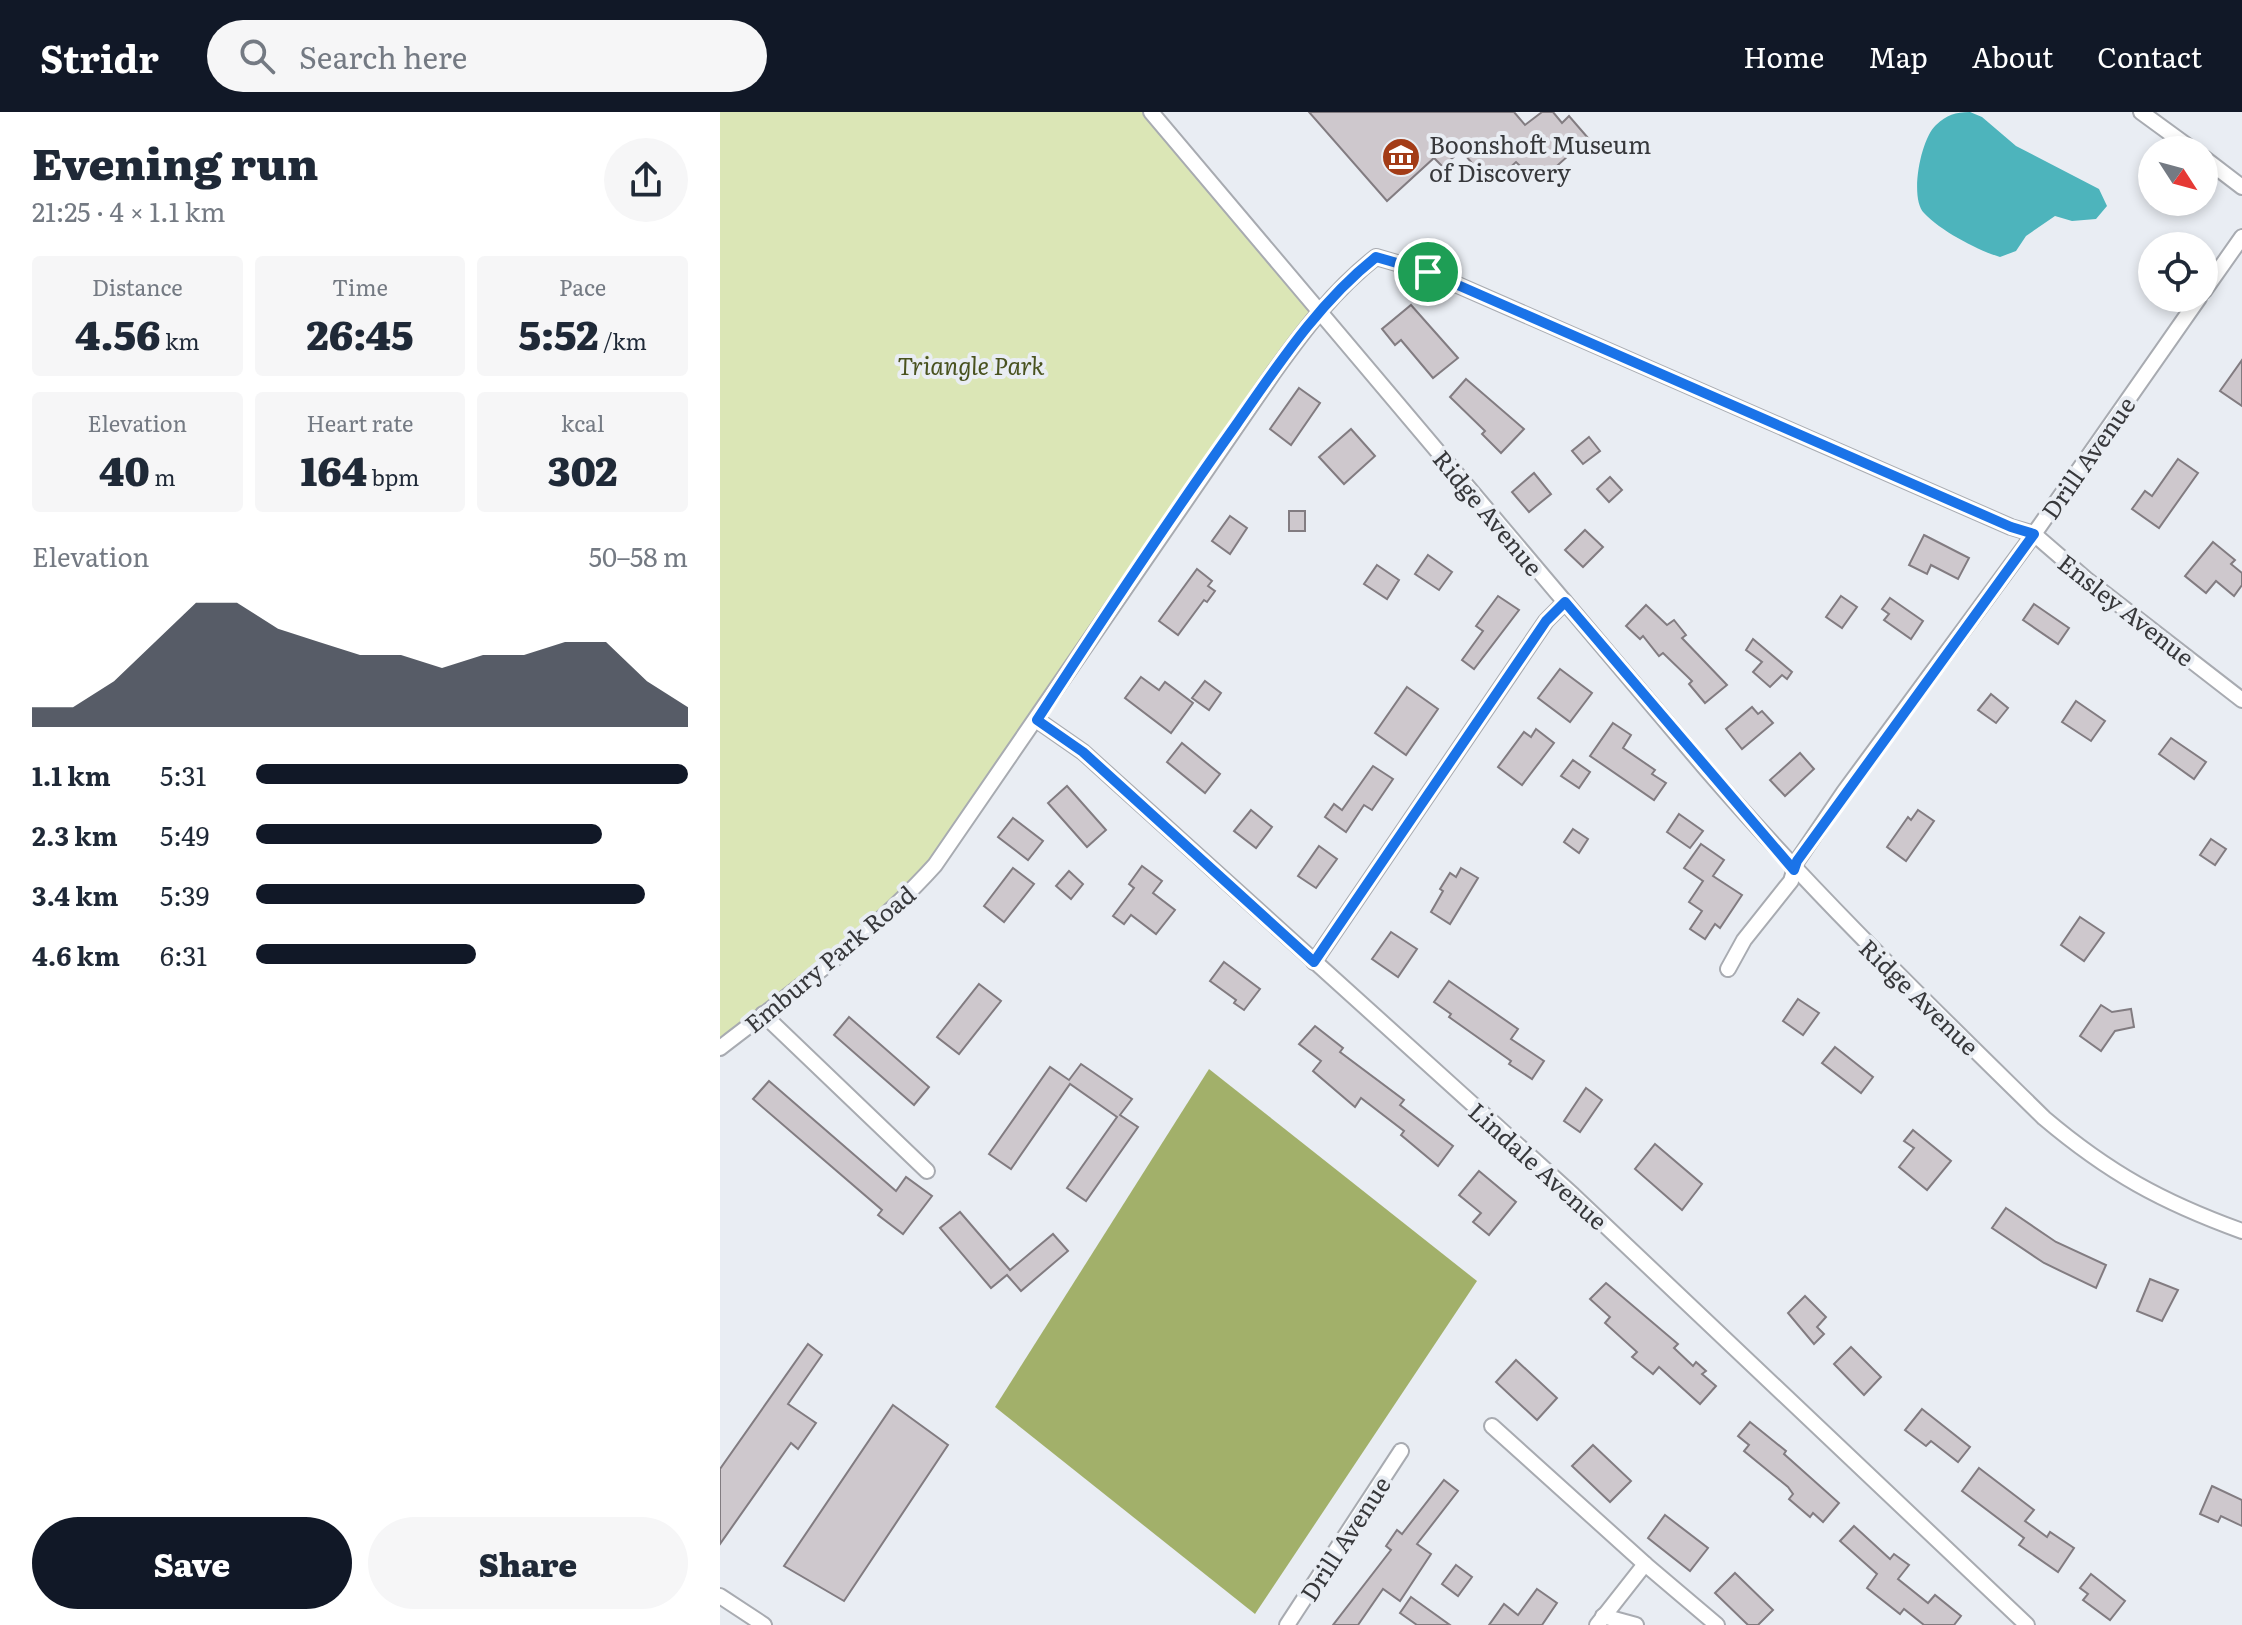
<!DOCTYPE html>
<html lang="en">
<head>
<meta charset="utf-8">
<style>
  :root { --surface:#fff; --page:#f6f6f7; --text:#1f2937; --muted:#747a83; --accent:#111827 }
  body { margin:0; font-family:Literata,serif; background:var(--page); color:var(--text); height:100vh; display:flex; flex-direction:column; font-size:30px; white-space:nowrap }
  * { box-sizing:border-box; margin:0 }
  p { font-size:26px; color:var(--muted) }
  .icon { flex:none; width:44px; height:44px; fill:none; stroke:currentColor; stroke-width:2; stroke-linecap:round; stroke-linejoin:round }
  .map { position:relative; flex:1; overflow:hidden }
  .drawer { display:flex; flex-direction:column; background:var(--surface); width:720px }
  .drawer>* { flex:none }
  .needle { width:52px; rotate:126deg }
  .controls { position:absolute; left:1418px; top:24px; display:grid; gap:16px }
  .controls a { display:grid; place-items:center; width:80px; height:80px; border-radius:50%; background:var(--surface); box-shadow:0 4px 12px #0003; font-size:40px }
  .pin { position:absolute; display:grid; place-items:center; width:68px; height:68px; color:#fff; margin:-34px; border:4px solid #fff; border-radius:50%; box-shadow:0 2px 8px #0007 }
  .round { display:grid; place-items:center; flex:none; width:84px; height:84px; border-radius:42px; background:var(--page) }
  .headline { display:flex; align-items:center; justify-content:space-between; height:136px; padding:0 32px }
  h1 { font-size:44px; font-weight:800; line-height:60px }
  .metrics { display:grid; grid-template-columns:repeat(3,1fr); gap:12px; height:136px; padding:8px 32px }
  .metrics div { display:grid; align-content:center; border-radius:8px; background:var(--page); text-align:center }
  .metrics b { font-size:40px; font-weight:800 }
  .metrics small { font-size:22px; font-weight:400 }
  .metrics p { font-size:22px }
  .chart { height:224px; padding:16px 32px }
  .chart p { display:flex; justify-content:space-between }
  .chart svg { width:100%; height:144px; margin-top:8px; fill:var(--accent); opacity:.7 }
  .primary-button { display:flex; gap:16px; margin-top:auto; padding:16px 32px }
  .primary-button a { flex:1; height:92px; border-radius:48px; background:var(--accent); color:#fff; font-size:32px; font-weight:800; line-height:92px; text-align:center }
  .primary-button a+a { background:var(--page); color:var(--text) }
  ul { padding:0 32px; list-style:none; font-size:26px }
  li { display:grid; grid-template-columns:128px 96px 1fr; align-items:center; height:60px }
  li i { height:20px; border-radius:10px; background:var(--accent) }
  header { display:flex; align-items:center; gap:48px; box-sizing:border-box; height:112px; padding:0 40px; background:var(--accent); color:#fff }
  header strong { font-size:38px }
  nav { display:flex; gap:44px; margin-inline-start:auto; font-size:28px }
  .search { width:560px; height:72px; background:var(--page); display:flex; align-items:center; gap:20px; box-sizing:border-box; padding:0 28px; border-radius:44px; color:var(--muted); font-size:30px }
  main { display:flex; flex:1; min-height:0 }
  .map>svg:first-child { display:block }
  .green { fill:#dbe6b6 }
  .forest { fill:#a2b06a }
  .water { fill:#4db4bc }
  .building { fill:#cec8cd; stroke:#827c81; stroke-width:2 }
  .lines { fill:none; stroke-linecap:round; stroke-linejoin:round }
  .minor-casing { stroke:#a8abb1; stroke-width:18 }
  .minor { stroke:#fff; stroke-width:14 }
  .route-casing { stroke:#fff; stroke-width:16 }
  .route { stroke:#1a73e8; stroke-width:10 }
  .labels { text-anchor:middle; dominant-baseline:central; stroke-width:8; stroke-linejoin:round; paint-order:stroke }
  .poi-label { font-size:24px; fill:#37383b; stroke:#e9edf3; text-anchor:start }
  .park-label { font-size:24px; font-style:italic; fill:#49521f; stroke:#e9edf3 }
  .street-label { font-size:24px; fill:#37383b; stroke:#e9edf3 }
</style>
</head>
<body>
<header>
<strong>Stridr</strong>
<div class="search"><svg class="icon" aria-label="search" viewBox="0 0 24 24"><circle cx="10" cy="10" r="6"/><path d="M15 15l6 6"/></svg>Search here</div>
<nav><a>Home</a><a>Map</a><a>About</a><a>Contact</a></nav>
</header>
<main>
<section class="drawer">
<div class="headline"><div><h1>Evening run</h1><p>21:25 · 4 × 1.1 km</p></div><a class="round"><svg class="icon" aria-label="share" viewBox="0 0 24 24"><path d="M12 15V3M7 8l5-5 5 5M5 13v7h14v-7"/></svg></a></div>
<div class="metrics">
<div><p>Distance</p><b>4.56<small> km</small></b></div>
<div><p>Time</p><b>26:45</b></div>
<div><p>Pace</p><b>5:52<small> /km</small></b></div>
</div>
<div class="metrics">
<div><p>Elevation</p><b>40<small> m</small></b></div>
<div><p>Heart rate</p><b>164<small> bpm</small></b></div>
<div><p>kcal</p><b>302</b></div>
</div>
<div class="chart"><p><span>Elevation</span>50–58 m</p>
<svg viewBox="0 0 160 44" preserveAspectRatio="none"><path d="M0 44V38L10 38L20 30L30 18L40 6L50 6L60 14L70 18L80 22L90 22L100 26L110 22L120 22L130 18L140 18L150 30L160 38V44z"/></svg>
</div>
<ul>
<li><b>1.1 km</b>5:31<i style="width:100%"></i></li>
<li><b>2.3 km</b>5:49<i style="width:80%"></i></li>
<li><b>3.4 km</b>5:39<i style="width:90%"></i></li>
<li><b>4.6 km</b>6:31<i style="width:51%"></i></li>
</ul>
<div class="primary-button"><a>Save</a><a>Share</a></div>
</section>
<div class="map">
<svg width="1522" height="1513" viewBox="0 0 1522 1513">
  <rect width="100%" height="100%" fill="#e9edf3"/>
  <!-- green -->
  <path class="green" d="M0,0h431l167,200 -413,585 -185,151z"/>
  <!-- forest -->
  <path class="forest" d="M489,957l268,212 -222,333 -260,-207z"/>
  <!-- water -->
  <path class="water" d="M1250,0l12,5 34,29 83,43 8,17 -11,13 -24,2 -17,-5 -29,20 -10,15 -16,6c-23,-7 -59,-26 -76,-44 -15,-15 -3,-75 12,-88 11,-10 19,-13 34,-13z"/>
  <!-- building -->
  <g class="building">
    <path d="M589,0h205l11,13 17,-13h11l9,11 7,-7 19,22 -50,45 -22,-21 -12,11h-18l-10,-5 -15,-18 -18,17 -9,-9 -47,43z"/>
    <path d="M691,193l47,53 -25,20 -32,-38 -6,5 -13,-16z"/>
    <path d="M1522,248v46l-22,-15z"/>
    <path d="M746,267l58,50 -23,24 -19,-19 3,-3 -35,-34z"/>
    <path d="M579,276l21,15 -29,42 -21,-16z"/>
    <path d="M631,317l24,27 -31,28 -25,-27z"/>
    <path d="M869,325l11,14 -17,13 -11,-13z"/>
    <path d="M1458,347l20,14 -39,55 -27,-19 13,-18 7,5z"/>
    <path d="M814,361l17,21 -22,18 -17,-20z"/>
    <path d="M890,365l12,13 -13,12 -12,-13z"/>
    <rect x="569" y="399" width="16" height="20"/>
    <path d="M510,404l17,12 -17,26 -18,-13z"/>
    <path d="M865,418l18,17 -20,20 -18,-17z"/>
    <path d="M1204,423l45,23 -11,21 -27,-14 -4,9 -18,-9z"/>
    <path d="M1493,430l22,18 -4,4 11,9v12l-8,11 -18,-15 -10,12 -21,-17z"/>
    <path d="M708,443l24,17 -13,18 -24,-16z"/>
    <path d="M657,453l22,15 -12,19 -23,-15z"/>
    <path d="M477,457l15,12 -4,5 7,5 -8,11 -3,-2 -26,35 -19,-14z"/>
    <path d="M778,484l21,14 -45,59 -12,-9 21,-29 -7,-5z"/>
    <path d="M1121,484l16,11 -15,21 -16,-11z"/>
    <path d="M1170,486l33,23 -12,18 -27,-19 5,-6 -7,-5z"/>
    <path d="M1314,492l35,24 -11,16 -35,-24z"/>
    <path d="M926,493l21,20 7,-5 12,15 -4,3 45,47 -22,18 -16,-19 3,-3 -29,-28 -4,3 -16,-20 -3,3 -14,-13z"/>
    <path d="M1033,527l39,33 -5,7 -5,-4 -12,12 -17,-15 9,-10 -16,-12z"/>
    <path d="M840,557l32,24 -22,29 -32,-24z"/>
    <path d="M421,565l18,13 6,-8 28,21 -22,30 -46,-35z"/>
    <path d="M485,569l16,12 -12,17 -17,-12z"/>
    <path d="M687,575l31,22 -32,46 -31,-22z"/>
    <path d="M1271,582l17,14 -12,15 -18,-13z"/>
    <path d="M1356,589l29,20 -14,20 -29,-19z"/>
    <path d="M1032,595l6,7 4,-3 11,12 -31,26 -16,-20z"/>
    <path d="M893,611l18,12 -8,13 32,22 -3,4 14,9 -12,17 -64,-44z"/>
    <path d="M816,617l18,14 -32,42 -24,-18 26,-35 7,5z"/>
    <path d="M1451,626l35,24 -12,17 -35,-25z"/>
    <path d="M462,631l38,31 -15,19 -38,-31z"/>
    <path d="M1080,641l14,16 -29,27 -15,-16z"/>
    <path d="M853,648l17,12 -11,16 -18,-12z"/>
    <path d="M653,654l20,13 -21,31 -8,-5 -18,27 -21,-15 9,-13 8,6z"/>
    <path d="M347,674l39,44 -19,17 -39,-44z"/>
    <path d="M531,698l21,17 -16,21 -22,-17z"/>
    <path d="M1198,698l16,11 -28,40 -19,-14 21,-30 3,3z"/>
    <path d="M959,702l24,17 -13,17 -23,-16z"/>
    <path d="M293,706l30,23 -15,19 -30,-23z"/>
    <path d="M853,717l15,10 -9,14 -15,-11z"/>
    <path d="M1491,727l15,10 -11,16 -15,-10z"/>
    <path d="M981,732l23,16 -11,16 29,19 -22,33 -5,-4 -10,15 -15,-10 12,-18 -13,-9 14,-21 -19,-13z"/>
    <path d="M599,734l18,13 -21,29 -18,-12z"/>
    <path d="M422,754l20,15 -9,12 22,17 -19,24 -25,-19 -7,9 -11,-8 21,-28 -5,-4z"/>
    <path d="M293,756l21,16 -30,38 -20,-16z"/>
    <path d="M741,756l17,10 -28,46 -19,-12 12,-21 -3,-2 10,-16 6,4z"/>
    <path d="M349,759l14,13 -12,15 -15,-13z"/>
    <path d="M1360,805l24,16 -20,28 -23,-16z"/>
    <path d="M671,820l26,17 -19,28 -26,-18z"/>
    <path d="M504,850l36,27 -16,21 -10,-7 2,-3 -26,-19z"/>
    <path d="M729,869l69,48 -7,10 33,22 -12,18 -23,-15 2,-3 -62,-44 2,-3 -17,-12z"/>
    <path d="M259,872l22,17 -42,53 -22,-17z"/>
    <path d="M1078,887l21,14 -16,22 -20,-14z"/>
    <path d="M1381,893l11,7 19,-3 3,18 -19,4 -14,20 -21,-15z"/>
    <path d="M129,905l80,70 -15,18 -80,-70z"/>
    <path d="M595,914l28,22 -3,4 64,48 -4,5 53,41 -15,20 -37,-31 3,-4 -43,-33 -6,9 -42,-36 8,-10 -22,-17z"/>
    <path d="M1115,935l38,30 -12,16 -39,-30z"/>
    <path d="M361,952l51,35 -12,16 18,12 -52,74 -19,-13 50,-71 -47,-33 -59,85 -22,-15 61,-87 19,13z"/>
    <path d="M49,969l127,110 10,-14 26,19 -29,38 -25,-19 4,-5 -129,-111z"/>
    <path d="M866,976l16,12 -22,32 -16,-11z"/>
    <path d="M1193,1018l38,31 -24,29 -28,-23 15,-19 -10,-7z"/>
    <path d="M935,1032l47,40 -20,26 -47,-41z"/>
    <path d="M759,1059l37,31 -27,33 -16,-13 8,-9 -22,-18z"/>
    <path d="M1286,1096l50,34 50,23 -10,23 -52,-25 -52,-35z"/>
    <path d="M240,1100l50,58 43,-36 15,17 -47,40 -14,-16 -16,13 -51,-60z"/>
    <path d="M1430,1167l28,11 -16,31 -25,-10z"/>
    <path d="M886,1171l72,61 -4,4 19,18 3,-4 10,9 -4,3 14,12 -16,18 -41,-37 -6,7 -21,-17 5,-5 -32,-29 5,-6 -20,-18z"/>
    <path d="M1085,1184l21,21 -9,10 7,7 -10,10 -26,-31z"/>
    <path d="M88,1232l14,11 -34,49 28,19 -18,26 -7,-6 -71,101v-75z"/>
    <path d="M1131,1235l30,30 -17,18 -30,-31z"/>
    <path d="M796,1248l41,38 -20,22 -41,-38z"/>
    <path d="M173,1293l55,40 -104,156 -60,-35z"/>
    <path d="M1202,1297l48,38 -12,15 -27,-21 -5,5 -21,-16z"/>
    <path d="M1030,1310l36,29 -2,3 55,49 -16,19 -10,-9 -3,4 -21,-18 4,-5 -5,-7 -44,-36 5,-6 -11,-9z"/>
    <path d="M873,1333l38,36 -21,21 -38,-36z"/>
    <path d="M1259,1356l55,42 -9,11 22,16 3,-5 24,16 -16,24 -39,-27 5,-7 -62,-47z"/>
    <path d="M724,1368l14,11 -41,53 14,10 -31,47 -17,-12 -25,36h-25l58,-75 -5,-4 11,-16 5,4z"/>
    <path d="M1492,1374l30,14v26l-21,-10 -3,6 -18,-8z"/>
    <path d="M945,1403l43,33 -18,23 -42,-33z"/>
    <path d="M1134,1414l36,33 4,-5 15,11 -11,14 30,24 7,-8 26,21 -7,9h-30l-20,-16 -4,5 -33,-26 10,-14 -37,-33z"/>
    <path d="M736,1453l16,12 -14,19 -16,-12z"/>
    <path d="M1015,1461l38,37 -15,15h-10l-33,-32z"/>
    <path d="M1371,1462l34,27 -15,19 -27,-20 5,-6 -8,-6z"/>
    <path d="M817,1477l20,14 -15,22h-53l15,-21 14,11z"/>
    <path d="M691,1485l39,28h-33l-17,-12z"/>
  </g>
  <g class="lines">
    <defs>
      <g id="minor">
        <path d="M431,0l555,657c106,123 222,235 338,349 65,55 118,84 198,113"/>
        <path d="M1421,0l52,38"/>
        <path d="M1484,46l38,29"/>
        <path d="M1484,179l38,-54"/>
        <path d="M317,608l46,32 490,443 454,430"/>
        <path d="M594,850l232,-341 19,-19"/>
        <path d="M1008,857l16,-29 47,-59 6,-20 47,-69 190,-258 165,-236"/>
        <path d="M43,902l164,157"/>
        <path d="M0,936c74,-57 152,-113 215,-183l339,-493c31,-43 60,-82 102,-115l52,15 583,255 23,7 52,45 156,121"/>
        <path d="M772,1314l153,138"/>
        <path d="M0,1484l44,29"/>
        <path d="M883,1504l33,9"/>
        <path d="M567,1513l114,-174"/>
        <path d="M877,1513l48,-61 72,61"/>
      </g>
    </defs>
    <!-- minor casing -->
    <use href="#minor" class="minor-casing"/>
    <!-- minor -->
    <use href="#minor" class="minor"/>
  </g>
  <g class="lines">
    <defs>
      <path id="route" d="M656,145l52,15 583,255 23,7 -237,327 -3,9 -229,-268 -19,19 -232,341 -231,-210 -46,-32c65,-100 130,-198 199,-295 42,-60 82,-122 140,-168z"/>
    </defs>
    <!-- route casing -->
    <use href="#route" class="route-casing"/>
    <!-- route -->
    <use href="#route" class="route"/>
  </g>
  <!-- icons -->
  <defs>
    <symbol id="museum-disc" viewBox="-11 -11 22 22"><circle r="9.5" fill="#a33c17" stroke="#e9edf3"/><path d="M0-6L6-3V-2H-6V-3ZM-5-1h2V3h-2ZM-1-1h2V3h-2ZM3-1h2V3H3ZM-6 4H6V6H-6Z" fill="#fff"/></symbol>
  </defs>
  <g fill-rule="evenodd">
    <use href="#museum-disc" x="659" y="23" width="44" height="44"/>
  </g>
  <g class="labels">
    <!-- poi labels -->
    <g class="poi-label">
      <text x="709" y="31">Boonshoft Museum<tspan x="709" dy="28">of Discovery</tspan></text>
    </g>
    <!-- park labels -->
    <g class="park-label">
      <text x="251" y="252">Triangle Park</text>
    </g>
    <!-- street labels -->
    <g class="street-label">
      <text transform="translate(1367 345) rotate(-55)">Drill Avenue</text>
      <text transform="translate(769 400) rotate(50)">Ridge Avenue</text>
      <text transform="translate(1407 497) rotate(38)">Ensley Avenue</text>
      <text transform="translate(109 846) rotate(-40)">Embury Park Road</text>
      <text transform="translate(1200 884) rotate(44)">Ridge Avenue</text>
      <text transform="translate(819 1053) rotate(42)">Lindale Avenue</text>
      <text transform="translate(624 1426) rotate(-57)">Drill Avenue</text>
    </g>
  </g>
</svg>
<div class="controls">
<a><svg class="needle" viewBox="-14 -14 28 28"><path d="M0-13l5 13h-10z" fill="#e53935"/><path d="M0 13l5-13h-10z" fill="#747a83"/></svg></a>
<a><svg class="icon" aria-label="locate" viewBox="0 0 24 24"><circle cx="12" cy="12" r="6"/><path d="M12 2v4M12 18v4M2 12h4M18 12h4"/></svg></a>
</div>
<div class="pin" style="left:708px;top:160px;background:#1e9e55"><svg class="icon" aria-label="arrive" viewBox="0 0 24 24"><path d="M6 21V4h12l-3 4 3 4H6"/></svg></div>
</div>
</main>
</body>
</html>
